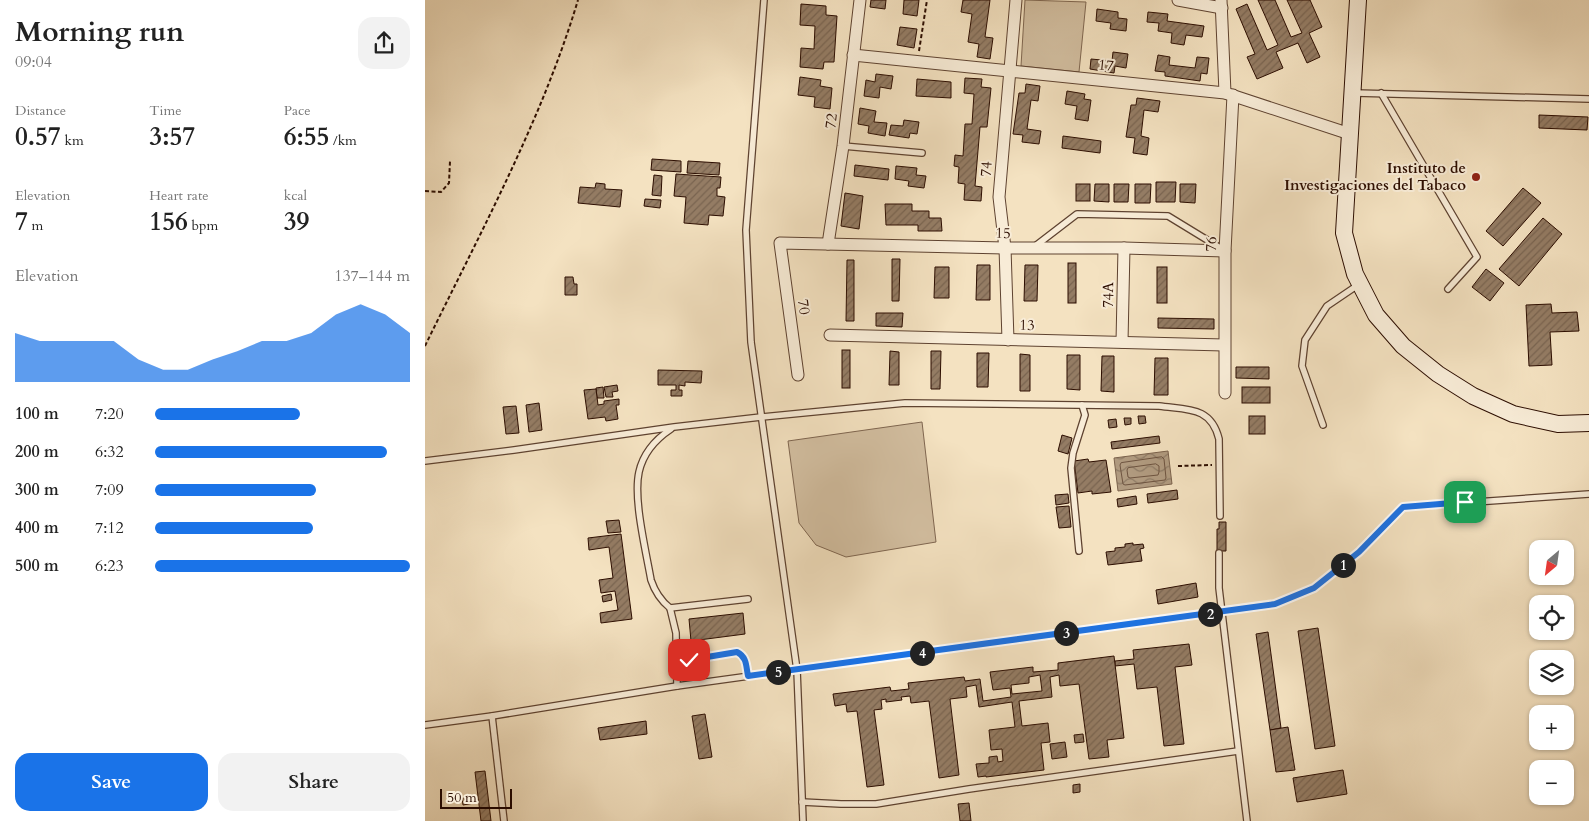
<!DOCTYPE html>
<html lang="en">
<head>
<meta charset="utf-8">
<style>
  :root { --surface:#fff; --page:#f2f2f2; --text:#222; --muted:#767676; --accent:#1a73e8 }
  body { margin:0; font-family:Cardo,serif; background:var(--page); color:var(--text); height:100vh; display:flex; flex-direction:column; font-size:19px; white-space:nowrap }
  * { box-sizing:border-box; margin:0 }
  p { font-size:16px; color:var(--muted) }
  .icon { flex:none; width:28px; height:28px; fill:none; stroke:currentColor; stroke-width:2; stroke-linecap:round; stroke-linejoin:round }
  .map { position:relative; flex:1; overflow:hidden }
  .side { display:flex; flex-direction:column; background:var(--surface); width:425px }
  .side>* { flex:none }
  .needle { width:32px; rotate:209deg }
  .buttons { position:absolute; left:1104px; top:540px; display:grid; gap:10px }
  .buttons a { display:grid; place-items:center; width:45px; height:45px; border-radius:10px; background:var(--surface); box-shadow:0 1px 4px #0004; font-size:25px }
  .scale { position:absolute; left:15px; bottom:12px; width:72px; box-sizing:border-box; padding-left:5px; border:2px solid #2c0d00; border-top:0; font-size:14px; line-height:18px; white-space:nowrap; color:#2c0d00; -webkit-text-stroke:4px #f8ecd7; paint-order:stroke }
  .pin { position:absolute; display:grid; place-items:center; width:42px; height:42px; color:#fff; margin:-21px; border-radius:10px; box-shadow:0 2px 8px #0006 }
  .km { position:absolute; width:25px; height:25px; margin:-12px; border-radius:50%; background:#222; color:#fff; font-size:14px; line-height:25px; text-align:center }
  .round { display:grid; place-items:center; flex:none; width:52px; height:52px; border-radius:15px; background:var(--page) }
  .overview { display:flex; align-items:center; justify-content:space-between; height:85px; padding:0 15px }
  h1 { font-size:28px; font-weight:800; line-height:38px }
  .figures { display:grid; grid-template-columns:repeat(3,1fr); gap:8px; height:85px; padding:5px 15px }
  .figures div { display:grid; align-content:center }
  .figures b { font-size:25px; font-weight:800 }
  .figures small { font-size:14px; font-weight:400 }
  .figures p { font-size:14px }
  .chart { height:140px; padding:10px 15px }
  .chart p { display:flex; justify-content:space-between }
  .chart svg { width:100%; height:90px; margin-top:5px; fill:var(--accent); opacity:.7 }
  .button { display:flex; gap:10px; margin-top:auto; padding:10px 15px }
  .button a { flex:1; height:58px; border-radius:15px; background:var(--accent); color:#fff; font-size:20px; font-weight:800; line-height:58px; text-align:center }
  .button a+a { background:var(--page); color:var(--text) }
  ul { padding:0 15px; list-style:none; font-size:16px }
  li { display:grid; grid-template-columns:80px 60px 1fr; align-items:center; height:38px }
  li i { height:12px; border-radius:6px; background:var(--accent) }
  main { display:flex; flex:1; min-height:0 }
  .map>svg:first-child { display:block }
  .green { fill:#d2bea0; stroke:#7f6650 }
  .water { fill:url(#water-waves); stroke:#7b624c }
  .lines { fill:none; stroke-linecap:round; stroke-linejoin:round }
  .shore { stroke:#6e5440; stroke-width:1 }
  .building { fill:url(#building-hatch); stroke:#2c0d00; fill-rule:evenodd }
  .lane-casing { stroke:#5e4230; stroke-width:8 }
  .street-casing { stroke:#5e4230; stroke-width:13 }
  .secondary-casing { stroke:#2c0d00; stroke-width:18 }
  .path { stroke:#2c0d00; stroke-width:2; stroke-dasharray:4 2.5; stroke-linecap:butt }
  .lane { stroke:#f8ecd7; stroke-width:5.5 }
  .street { stroke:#f8ecd7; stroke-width:11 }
  .secondary { stroke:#f8ecd7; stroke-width:16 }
  .route-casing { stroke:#fff; stroke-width:10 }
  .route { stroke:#1a73e8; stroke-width:6 }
  .poi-dot { fill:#8f2418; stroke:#f8ecd7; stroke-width:2 }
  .labels { text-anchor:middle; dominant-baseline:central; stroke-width:4; stroke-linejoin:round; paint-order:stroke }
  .street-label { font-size:15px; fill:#2c0d00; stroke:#f8ecd7 }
  .poi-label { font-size:15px; font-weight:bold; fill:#2c0d00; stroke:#f8ecd7; text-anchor:end }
</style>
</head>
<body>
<main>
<section class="side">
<div class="overview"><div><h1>Morning run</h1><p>09:04</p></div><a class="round"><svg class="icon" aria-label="share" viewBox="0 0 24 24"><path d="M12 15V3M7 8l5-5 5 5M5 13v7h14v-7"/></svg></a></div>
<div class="figures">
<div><p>Distance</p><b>0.57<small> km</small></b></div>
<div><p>Time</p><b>3:57</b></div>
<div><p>Pace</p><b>6:55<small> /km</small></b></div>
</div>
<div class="figures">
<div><p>Elevation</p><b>7<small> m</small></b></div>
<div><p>Heart rate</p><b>156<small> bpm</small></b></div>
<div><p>kcal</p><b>39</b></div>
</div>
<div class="chart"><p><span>Elevation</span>137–144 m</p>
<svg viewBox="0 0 160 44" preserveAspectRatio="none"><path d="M0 44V20L10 24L20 24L30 24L40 24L50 33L60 38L70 38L80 33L90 29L100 24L110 24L120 20L130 11L140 6L150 11L160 20V44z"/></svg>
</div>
<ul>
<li><b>100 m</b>7:20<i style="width:57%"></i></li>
<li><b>200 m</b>6:32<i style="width:91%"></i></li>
<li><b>300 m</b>7:09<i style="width:63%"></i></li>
<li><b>400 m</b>7:12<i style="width:62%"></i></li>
<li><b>500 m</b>6:23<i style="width:100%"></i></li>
</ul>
<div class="button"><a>Save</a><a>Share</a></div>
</section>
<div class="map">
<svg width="1164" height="821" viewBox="0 0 1164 821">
  <defs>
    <pattern id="water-waves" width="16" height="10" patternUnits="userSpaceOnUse" patternTransform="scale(1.25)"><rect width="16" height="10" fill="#b09a7f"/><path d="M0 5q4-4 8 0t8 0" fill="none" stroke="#8f7c66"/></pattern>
    <pattern id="building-hatch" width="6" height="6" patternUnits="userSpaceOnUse" patternTransform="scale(1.25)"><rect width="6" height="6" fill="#947c64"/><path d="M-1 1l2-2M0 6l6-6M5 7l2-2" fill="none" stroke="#796450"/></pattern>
  </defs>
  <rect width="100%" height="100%" fill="#f4e2c1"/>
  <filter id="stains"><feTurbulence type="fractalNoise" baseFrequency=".004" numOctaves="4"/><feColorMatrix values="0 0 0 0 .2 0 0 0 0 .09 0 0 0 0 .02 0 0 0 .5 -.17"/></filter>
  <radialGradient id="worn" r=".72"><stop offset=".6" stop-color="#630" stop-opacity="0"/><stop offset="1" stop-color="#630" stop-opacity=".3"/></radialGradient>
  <!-- green -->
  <g class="green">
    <path d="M600,0l61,2 -7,70 -58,-6z"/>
    <path d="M497,422l14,120 -90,15 -30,-12 -17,-22 -11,-82z"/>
  </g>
  <!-- water -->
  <path class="water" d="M743,451l4,33 -54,7 -4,-33z"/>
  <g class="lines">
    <!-- shore -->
    <g class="shore">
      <path d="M737,457l2,2 2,19 -1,2 -40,5 -2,-1 -3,-19 1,-2z"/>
      <path d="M731,464l3,2v6l-1,3 -28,3 -2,-1 -1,-7 1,-2z"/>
    </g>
  </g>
  <!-- building -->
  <g class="building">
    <path d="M446,0h15l-1,9 -15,-2z"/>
    <path d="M479,0h15l-2,16 -14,-2z"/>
    <path d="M538,0h27l-5,37 8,1 -3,21 -13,-2 2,-13 -11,-2 4,-28 -11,-2z"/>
    <path d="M833,0h17l16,37 11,-4 -15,-33h23l12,27 -13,6 11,24 -13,6 -9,-20 -22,9 7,16 -26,11 -10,-22 8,-3 -19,-45 11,-5 20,46 11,-5z"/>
    <path d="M376,4l25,2v9l11,1 -3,46h-10l-1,7 -23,-2 1,-19 13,1 1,-23 -15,-1z"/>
    <path d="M672,9l21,3v6l9,1 -1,12 -16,-2 1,-6 -15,-2z"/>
    <path d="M723,12l20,2 -1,7 37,5 -2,11 -16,-2 -2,10 -13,-2 1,-10 -14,-2 1,-8 -12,-1z"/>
    <path d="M475,27l17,2 -3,19 -17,-3z"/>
    <path d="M688,52l15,2 -2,14 -11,-2 -1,7 -24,-4 1,-10 21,2z"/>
    <path d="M733,55l12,2 -1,8 26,3 2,-11 12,1 -2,16 -6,-1 -1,8 -35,-5v-4l-10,-1z"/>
    <path d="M451,74l17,2 -2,13 -11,-2 -1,11 -15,-2 2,-16 9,2z"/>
    <path d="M375,77l21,3 -1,6 12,2 -2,21 -16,-2 1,-10 -17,-2z"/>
    <path d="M540,78l17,1 -1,8 10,1 -4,39h-7l-5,59 7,1 -1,14 -17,-1 1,-16 -7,-1 1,-16 -5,-1 1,-11 8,1 2,-32h7l2,-30 -10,-1z"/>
    <path d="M492,79l34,3v16l-35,-2z"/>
    <path d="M601,84l14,2 -2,15 -7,-1 -4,29 14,2 -2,13 -17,-2 1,-7 -10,-1 6,-41h6z"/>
    <path d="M642,91l18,3 -1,5 7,1 -3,21 -13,-2 2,-13 -12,-2z"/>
    <path d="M712,98l23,3 -2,11 -14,-2 -3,26 8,2 -2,17 -14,-2 2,-15 -9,-1 5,-32h5z"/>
    <path d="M435,108l16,3 -2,11 13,1 -2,13 -17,-3 1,-7 -11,-2z"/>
    <path d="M1114,115l49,2 -1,13 -48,-2z"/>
    <path d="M479,120l15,2 -2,12 -7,-1 -1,5 -20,-3 2,-10 12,1z"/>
    <path d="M638,136l38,5 -1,12 -38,-5z"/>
    <path d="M227,159l29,2v11l-30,-2z"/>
    <path d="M263,161l32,2 -1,12 -32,-2z"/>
    <path d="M430,165l34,4 -1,11 -34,-4z"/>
    <path d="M471,166l21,2 -1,7 10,1 -2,12 -16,-2 1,-5 -14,-2z"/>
    <path d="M251,174l45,3 -1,11h-3v8l8,1 -2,19 -14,-1 -1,10 -24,-2 2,-26 -12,-1z"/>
    <path d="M229,175l8,1 -1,20 -9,-1z"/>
    <path d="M731,182h20l-1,20h-19z"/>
    <path d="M171,183l9,1v5l17,1 -2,17 -42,-4 2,-16 15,1z"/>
    <rect x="651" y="184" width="14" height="17"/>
    <path d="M670,184h14v18l-15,-1z"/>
    <path d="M689,184h15l-1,18h-14z"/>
    <path d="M710,184h16l-1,19h-15z"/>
    <path d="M755,184h16l-1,19 -15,-1z"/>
    <path d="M1098,188l18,15 -38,43 -17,-15z"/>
    <path d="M420,193l18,3 -4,33 -18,-3z"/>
    <path d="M220,199l16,1 -1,8 -16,-2z"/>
    <path d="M460,204h27v7h17v7h12l1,13h-24v-6h-32z"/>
    <path d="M1118,218l19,16 -43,52 -20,-17z"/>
    <path d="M467,259h8l-1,42h-7z"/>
    <path d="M422,260h7v61h-8z"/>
    <rect x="643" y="263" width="8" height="40"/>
    <path d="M552,265h13v35h-14z"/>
    <path d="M600,265h13l-1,36h-13z"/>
    <path d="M510,267h14v31h-15z"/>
    <rect x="732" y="267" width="10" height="36"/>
    <path d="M1061,269l18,14 -14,18 -18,-14z"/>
    <path d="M140,277h8l1,7h3v11h-12z"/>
    <path d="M1126,304l1,9 25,-1 2,19 -29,1 2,33 -23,1 -3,-61z"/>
    <path d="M451,313h27l-1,14 -26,-1z"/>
    <path d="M733,318l56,1v10l-56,-1z"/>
    <rect x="417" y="350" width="8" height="38"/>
    <path d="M465,351l9,1v33h-10z"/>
    <path d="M506,351h10l-1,38h-9z"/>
    <path d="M552,353h12l-1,34h-11z"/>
    <path d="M595,354l10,1v36h-10z"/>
    <path d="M642,355h13v35l-13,-1z"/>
    <path d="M677,356h12v36l-13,-1z"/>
    <path d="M730,358h13v37h-14z"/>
    <path d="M811,367h33v12l-33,-1z"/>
    <path d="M233,370l44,1 -1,12 -16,-1v4l-6,-1v5h3v6h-11v-6h5v-5h-18z"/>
    <path d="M192,385l1,6 -6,1 1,5h-7l-2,-10z"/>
    <path d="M178,387l1,11h-7l-1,-10z"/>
    <rect x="817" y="387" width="28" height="16"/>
    <path d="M171,389l2,16 6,-1v-3l15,-2v6h-3l2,14 -12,2 -1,-4 -17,2 -4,-29z"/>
    <path d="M114,403l3,27 -13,2 -3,-27z"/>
    <path d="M91,406l3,27 -13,1 -3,-27z"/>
    <path d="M713,416h7l1,7 -7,1z"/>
    <rect x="824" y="416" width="16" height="18"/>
    <path d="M699,418h7v6l-6,1z"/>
    <path d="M691,419l1,8 -8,1 -1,-8z"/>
    <path d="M637,435l10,3 -4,16 -10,-3z"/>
    <path d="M734,436l1,7 -48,6 -1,-7z"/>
    <path d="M663,459l1,3 17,-2 5,32 -19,2v-3l-14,2 -4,-32z"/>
    <path d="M752,490l1,9 -30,4 -1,-9z"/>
    <path d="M643,494l1,9 -13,2 -1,-10z"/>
    <path d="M711,496l1,8 -19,3 -1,-8z"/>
    <path d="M644,506l2,21 -12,1 -3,-21z"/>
    <path d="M194,520l2,12 -13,1 -2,-12z"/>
    <path d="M794,522h7v29h-9v-22h2z"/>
    <path d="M196,534l11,85 -31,4 -1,-10 18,-3 -3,-19 -14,2 -2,-13 14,-2 -4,-31 -20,3 -1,-12z"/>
    <path d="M708,543v2l10,-1 1,4 -4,1 2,12 -34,4 -2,-13 9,-1v-3l10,-1v-3z"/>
    <path d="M771,583l2,14 -40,7 -2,-14z"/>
    <path d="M186,594l1,6 -9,2 -1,-6z"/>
    <path d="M318,613l2,21 -54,7 -2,-22z"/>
    <path d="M893,628l17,118 -20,3 -17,-118z"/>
    <path d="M843,632l13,96 -11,2 -14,-96z"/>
    <path d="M764,644l3,21 -17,2 9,77 -20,2 -7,-59 -20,2 -3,-25 -19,2v-5l19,-2 -1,-9z"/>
    <path d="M689,656l10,82 -17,2 2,17 -20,2 -10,-75 -19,2 -1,-11 -9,2 2,20 -33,4 3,25 26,-3 2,19 -9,1 3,27 -58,7v-1l-8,1 -2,-13 13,-1v-6l8,-1 1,6 5,-1 -1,-12 -11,1 -2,-20 26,-3 -3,-25 -33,5 -3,-22 -10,2 1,10 -17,2 9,76 -20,3 -10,-77 -18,2 -1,-7 -9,1 1,3 -16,2v-3l-5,1 1,9 -8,1 10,75 -17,2 -10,-76 -10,1 -1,-8 -11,2 -2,-12 57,-7 1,4 18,-2 -1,-6 56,-6 1,4 15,-2 3,22 28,-4 -1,-9 -17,2 -3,-18 43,-5v5l25,-2v-7zM615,675l2,16 -30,3 -1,-9 18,-2v-6z"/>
    <path d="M280,714l7,43 -13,2 -7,-43z"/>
    <path d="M221,721l1,13 -47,6 -2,-12z"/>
    <path d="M863,727l7,43 -19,2 -6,-42z"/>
    <path d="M658,734l1,8 -9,1 -1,-8z"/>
    <path d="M640,742l2,15 -15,2 -2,-15z"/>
    <path d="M918,770l4,24 -50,8 -4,-24z"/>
    <path d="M60,771l6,50h-10l-6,-49z"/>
    <path d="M655,784v8l-7,1v-8z"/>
    <path d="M48,797l1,6 -11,2 -1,-7z"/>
    <path d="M544,803l2,18h-11l-2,-17z"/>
  </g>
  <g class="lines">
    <defs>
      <g id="lane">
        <path d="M339,0l-18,230 5,112 46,328 6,151"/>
        <path d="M930,93l234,6"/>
        <path d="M956,93l96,164 -29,32"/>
        <path d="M418,146l79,7"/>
        <path d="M609,247l43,-33 91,2 54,33"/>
        <path d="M898,425l-21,-59 3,-26 22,-34 31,-21"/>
        <path d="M246,429c-15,10 -28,25 -32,43 -6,27 7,79 12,108 4,12 9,20 19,28l6,25 1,53"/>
        <path d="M0,461l89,-11 160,-23 87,-10 144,-14 254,3c28,4 52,0 60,33l1,77"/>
        <path d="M654,551l-8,-83 2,-15 12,-38 -3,-10"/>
        <path d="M794,553v35l28,233"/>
        <path d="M245,608l78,-9"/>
        <path d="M252,664l12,-4 48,-8c10,5 9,14 11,24"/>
        <path d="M67,716l12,105"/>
        <path d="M0,725l67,-9 185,-30 598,-82 39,-16 45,-36 44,-45 186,-13"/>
        <path d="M377,802l39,2h35l93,-15 269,-38"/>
      </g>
      <g id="street">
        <path d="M753,0l44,8"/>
        <path d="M796,0l4,93"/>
        <path d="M428,55l372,38 125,41"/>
        <path d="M403,244l15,-98 17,-146"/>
        <path d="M405,335l394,10"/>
        <path d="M583,340l-3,-92 -6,-51 17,-197"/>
        <path d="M697,342l2,-94"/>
        <path d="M373,375l-18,-132 225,5h119l101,3"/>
        <path d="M800,393v-142l8,-156"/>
      </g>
      <path id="secondary" d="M933,0l-14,233 11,41 21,41 27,31 35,28 35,22 40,18 45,10 31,-1"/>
    </defs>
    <!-- lane casing -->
    <use href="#lane" class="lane-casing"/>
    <!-- street casing -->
    <use href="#street" class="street-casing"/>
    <!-- secondary casing -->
    <use href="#secondary" class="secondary-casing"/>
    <!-- path -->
    <g class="path">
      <path d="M494,51l8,-51"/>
      <path d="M0,191l16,1 8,-9 1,-22"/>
      <path d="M0,346c55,-113 117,-226 153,-346"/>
      <path d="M753,466l34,-1"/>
    </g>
    <!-- lane -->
    <use href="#lane" class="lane"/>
    <!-- street -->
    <use href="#street" class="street"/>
    <!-- secondary -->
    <use href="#secondary" class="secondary"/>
  </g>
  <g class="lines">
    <defs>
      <path id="route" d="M264,660l48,-8c10,5 9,14 11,24l527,-72 39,-16 45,-36 44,-45 62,-5"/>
    </defs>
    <!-- route casing -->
    <use href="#route" class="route-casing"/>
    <!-- route -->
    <use href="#route" class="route"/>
  </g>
  <!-- markers -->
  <circle class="poi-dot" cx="1051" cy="177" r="5"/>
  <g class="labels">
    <!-- street labels -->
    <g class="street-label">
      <text transform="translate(681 65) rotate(6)">17</text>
      <text transform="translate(406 121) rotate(-83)">72</text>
      <text transform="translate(561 169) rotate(-86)">74</text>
      <text transform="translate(578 233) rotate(1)">15</text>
      <text transform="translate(786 244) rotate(-88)">76</text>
      <text transform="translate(683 295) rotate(-89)">74A</text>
      <text transform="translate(379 307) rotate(82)">70</text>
      <text transform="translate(602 325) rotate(1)">13</text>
    </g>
    <!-- poi labels -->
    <g class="poi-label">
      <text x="1041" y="168">Instituto de<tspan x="1041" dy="17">Investigaciones del Tabaco</tspan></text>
    </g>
  </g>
  <rect width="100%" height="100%" filter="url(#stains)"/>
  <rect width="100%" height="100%" fill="url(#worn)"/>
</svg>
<div class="buttons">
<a><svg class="needle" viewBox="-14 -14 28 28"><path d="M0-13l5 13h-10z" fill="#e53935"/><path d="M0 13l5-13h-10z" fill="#767676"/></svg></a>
<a><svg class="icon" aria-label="locate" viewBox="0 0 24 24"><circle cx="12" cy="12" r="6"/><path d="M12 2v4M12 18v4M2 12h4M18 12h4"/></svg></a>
<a><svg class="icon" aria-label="layers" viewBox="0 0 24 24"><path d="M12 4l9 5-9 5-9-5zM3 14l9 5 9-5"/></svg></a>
<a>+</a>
<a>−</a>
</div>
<div class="scale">50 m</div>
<div class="pin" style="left:1040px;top:502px;background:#1e9e55"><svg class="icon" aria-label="arrive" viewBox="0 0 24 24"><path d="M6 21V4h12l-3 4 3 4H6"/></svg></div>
<div class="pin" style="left:264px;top:660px;background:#d93025"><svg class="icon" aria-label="check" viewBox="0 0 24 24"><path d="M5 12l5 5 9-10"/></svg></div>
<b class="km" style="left:918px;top:565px">1</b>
<b class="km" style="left:785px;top:614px">2</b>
<b class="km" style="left:641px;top:633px">3</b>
<b class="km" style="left:497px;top:653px">4</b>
<b class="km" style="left:353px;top:672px">5</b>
</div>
</main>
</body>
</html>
